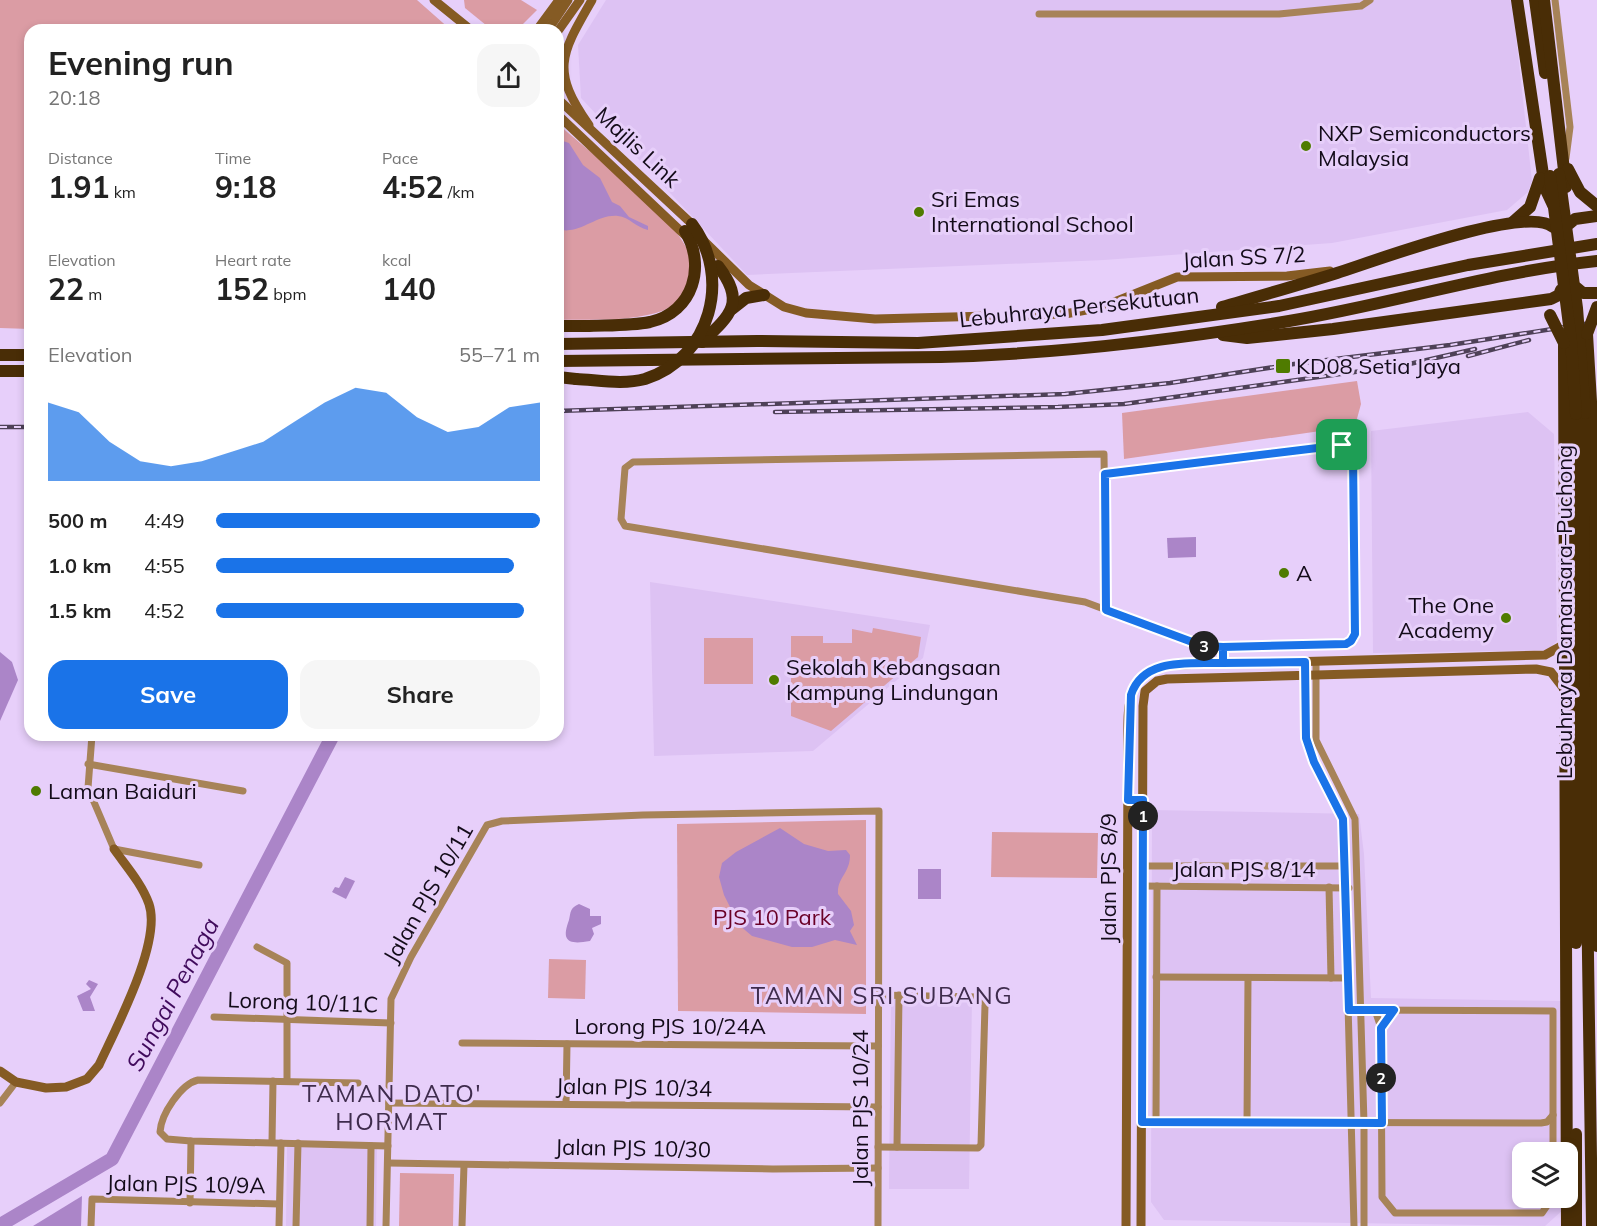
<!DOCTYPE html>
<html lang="en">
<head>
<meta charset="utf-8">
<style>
  :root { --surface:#fff; --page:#f6f6f6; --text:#222; --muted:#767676; --accent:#1a73e8 }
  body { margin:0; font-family:Mulish,sans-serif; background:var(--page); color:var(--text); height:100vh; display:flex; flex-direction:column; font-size:22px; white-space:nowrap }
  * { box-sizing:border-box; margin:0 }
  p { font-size:20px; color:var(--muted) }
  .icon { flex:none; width:33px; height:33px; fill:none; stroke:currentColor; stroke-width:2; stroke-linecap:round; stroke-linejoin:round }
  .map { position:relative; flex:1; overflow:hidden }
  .details { position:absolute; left:24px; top:24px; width:540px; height:717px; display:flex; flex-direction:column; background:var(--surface); border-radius:18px; box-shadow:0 3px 9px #0003 }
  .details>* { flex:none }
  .controls { position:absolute; left:1512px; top:1142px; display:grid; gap:12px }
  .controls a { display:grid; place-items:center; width:66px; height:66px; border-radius:12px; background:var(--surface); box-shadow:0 3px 9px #0003; font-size:30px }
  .pin { position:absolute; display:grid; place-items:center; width:51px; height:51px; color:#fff; margin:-26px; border-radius:12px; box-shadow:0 3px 9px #0006 }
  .km { position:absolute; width:30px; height:30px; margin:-15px; border-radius:50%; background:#222; color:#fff; font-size:16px; line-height:30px; text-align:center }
  .round { display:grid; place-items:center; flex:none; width:63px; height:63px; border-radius:18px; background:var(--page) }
  .summary { display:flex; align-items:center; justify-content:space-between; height:102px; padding:0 24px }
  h1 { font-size:33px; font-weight:700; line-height:45px }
  .figures { display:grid; grid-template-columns:repeat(3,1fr); gap:9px; height:102px; padding:6px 24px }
  .figures div { display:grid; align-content:center }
  .figures b { font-size:30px; font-weight:700 }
  .figures small { font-size:16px; font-weight:400 }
  .figures p { font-size:16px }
  .chart { height:168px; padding:12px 24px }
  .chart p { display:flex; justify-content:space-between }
  .chart svg { width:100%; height:108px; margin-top:6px; fill:var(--accent); opacity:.7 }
  .cta { display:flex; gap:12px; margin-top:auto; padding:12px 24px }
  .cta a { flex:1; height:69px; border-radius:18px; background:var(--accent); color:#fff; font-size:24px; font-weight:700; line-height:69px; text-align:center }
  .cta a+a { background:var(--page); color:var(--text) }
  ul { padding:0 24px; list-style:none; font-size:20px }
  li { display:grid; grid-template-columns:96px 72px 1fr; align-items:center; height:45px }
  li i { height:15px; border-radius:8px; background:var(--accent) }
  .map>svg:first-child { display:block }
  .built { fill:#ddc2f3 }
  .green { fill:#db9ca4 }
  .water { fill:#ab85c8 }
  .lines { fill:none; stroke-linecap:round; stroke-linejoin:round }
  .river { stroke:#ab85c8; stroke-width:14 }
  .street { stroke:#a78358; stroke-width:7 }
  .secondary { stroke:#855b24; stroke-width:9 }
  .highway { stroke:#492d06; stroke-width:12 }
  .rail-casing { stroke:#4e4157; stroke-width:4.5 }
  .rail { stroke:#e7cffa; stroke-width:2; stroke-dasharray:7; stroke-linecap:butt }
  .secondary-bridge { stroke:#855b24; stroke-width:9 }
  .highway-bridge { stroke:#492d06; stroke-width:12 }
  .route-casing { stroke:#fff; stroke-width:12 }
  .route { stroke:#1a73e8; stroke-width:8 }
  .poi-dot { fill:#4f7b00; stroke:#e7cffa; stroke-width:2 }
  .labels { text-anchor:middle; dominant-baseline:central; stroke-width:6; stroke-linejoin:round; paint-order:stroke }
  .poi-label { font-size:22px; fill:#130b19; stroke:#e7cffa; text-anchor:start }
  .street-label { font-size:22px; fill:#130b19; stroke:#e7cffa }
  .park-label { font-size:22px; fill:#6a0127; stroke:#e7cffa }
  .water-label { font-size:24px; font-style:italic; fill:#400a5c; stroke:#e7cffa }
  .neighbourhood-label { font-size:24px; letter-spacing:1.5px; fill:#3f2c4d; stroke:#e7cffa }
</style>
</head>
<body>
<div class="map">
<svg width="1597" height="1226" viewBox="0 0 1597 1226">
  <rect width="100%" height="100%" fill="#e7cffa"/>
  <!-- built -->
  <g class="built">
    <path d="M606,0h906l20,181 -4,11 -21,18 -175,33 -228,17 -357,15 -166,-177 -3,-53z"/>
    <path d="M1528,412l26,22 3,207 -9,9 -175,3 -2,-222z"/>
    <path d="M650,582l280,43 -7,33 -110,93 -159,5z"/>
    <path d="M1152,810l207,4 5,40 7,144 191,3 1,151h-41v45h42v12l-19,17 -381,-6 -13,-18z"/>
    <path d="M891,998l81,1 -3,190h-80z"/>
    <path d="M287,1145l90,1 -1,80h-90z"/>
  </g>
  <!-- green -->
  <g class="green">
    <path d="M0,0h417l34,30h-421v299l-30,-1z"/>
    <path d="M464,0h57l16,10 -20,20h-25l-27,-22z"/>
    <path d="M558,124c32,29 115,91 130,127 5,11 3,19 0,30 -3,14 -13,25 -26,30 -32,11 -70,8 -104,9z"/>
    <path d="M1357,381l4,23 -6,22 -231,33 -2,-46z"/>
    <path d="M873,628l48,9 -3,20 -87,74 -40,-15v-80h32v7h29v-14l20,4z"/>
    <rect x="704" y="638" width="49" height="46"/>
    <path d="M866,820v194l-188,-3 -1,-187z"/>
    <path d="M992,832l106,1 -1,45 -106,-1z"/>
    <path d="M549,959l37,1 -1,39 -37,-1z"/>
    <path d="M400,1173l54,1 -1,52h-54z"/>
  </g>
  <!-- water -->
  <g class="water">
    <path d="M563,141l6,2 14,22 17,13 12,24 8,4 9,11 19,9v4c-11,-2 -19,-13 -30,-14 -22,-2 -39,20 -60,13v-85z"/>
    <path d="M1196,537v20l-28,1 -1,-20z"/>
    <path d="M0,652l12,10 6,18 -18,41z"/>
    <path d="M780,828l24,16 24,7 18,-1 4,5c0,19 -13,22 -12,39l13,17 3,14 -4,6 7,14 -22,-5 -23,7h-20l-40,-11 -13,-11 -15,-30 -5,-18 3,-14 14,-11z"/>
    <rect x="918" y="869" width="23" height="30"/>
    <path d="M345,877l10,4 -9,18 -14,-7 3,-5 4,1z"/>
    <path d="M579,904l11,5v7h11v8l-9,4 2,6 -4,7c-22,4 -29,0 -21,-21 2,-9 1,-12 10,-16z"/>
    <path d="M89,980l9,4 -8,13 5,14h-12l-6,-15 14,-7 -5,-5z"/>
    <path d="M82,1196l-1,30h-48z"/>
  </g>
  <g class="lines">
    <!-- river -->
    <path class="river" d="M0,1225l112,-66 221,-424"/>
    <!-- street -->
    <g class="street">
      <path d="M1555,0l15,127 -4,31"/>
      <path d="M1039,14h240l82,-8 9,-6"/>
      <path d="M1105,474l206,-27 38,-1 4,10 1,182 -8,6 -143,2 -118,-44 -460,-76 -4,-7 4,-51 8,-6 471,-8 2,156"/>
      <path d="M1305,662l1,76 8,24 29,57 11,407"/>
      <path d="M1316,662v78l39,79 9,304v103"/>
      <path d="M1223,663v-16"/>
      <path d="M92,735l-4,53 26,61 85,16"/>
      <path d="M88,764l155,27"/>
      <path d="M1142,866h202"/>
      <path d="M1142,886l207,2"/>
      <path d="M1329,887l2,91"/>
      <path d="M257,947l30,16v118"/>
      <path d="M1156,977l192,1"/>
      <path d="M1358,1010l195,1v141"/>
      <path d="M1375,1010l6,18 1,169 13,16h147l11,-16"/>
      <path d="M214,1017l177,6"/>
      <path d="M1381,1028l13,-18"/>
      <path d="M462,1043l416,3"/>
      <path d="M358,1083l-160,-3c-17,4 -37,34 -38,52l7,7 24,2 197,5"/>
      <path d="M0,1103l16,-21"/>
      <path d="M389,1103l489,4"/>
      <path d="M566,1104l1,-60"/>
      <path d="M1142,1122l399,1 6,-1 6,-7"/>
      <path d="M1156,1122l1,-236"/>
      <path d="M1247,1122l1,-144"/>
      <path d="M272,1142l1,-61"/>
      <path d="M878,1147l100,1 3,-3 4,-140 -6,-8 -101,-2"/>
      <path d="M897,1147l2,-152"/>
      <path d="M388,1163l385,6 105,-1"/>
      <path d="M190,1203l1,-62"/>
      <path d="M91,1226l1,-27 187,5"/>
      <path d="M279,1226l2,-83"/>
      <path d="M296,1226l2,-83"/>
      <path d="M370,1226l1,-80"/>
      <path d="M386,1226l5,-227 20,-42 76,-132 15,-4 141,-6 236,-4 -1,415"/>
      <path d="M462,1226l2,-61"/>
    </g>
    <!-- secondary -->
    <g class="secondary">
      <path d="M434,0l37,30"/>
      <path d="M537,30l22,-30"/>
      <path d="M548,30l20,-30"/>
      <path d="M558,31l22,-31"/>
      <path d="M558,115l130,123"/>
      <path d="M589,125c-39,-55 -28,-71 3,-125"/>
      <path d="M704,241l45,44 35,22 22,6 69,6 190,-5 37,-7 75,-30 110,-1 43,-5"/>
      <path d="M0,1071l16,11 30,6 20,-1 21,-8 12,-14c17,-37 63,-123 50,-161 -7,-20 -23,-38 -35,-55"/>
      <path d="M1126,1226l2,-469c1,-42 -9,-86 46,-92l371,-10 20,-11"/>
      <path d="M1141,1226l2,-520 2,-15 12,-10 10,-2 369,-10 15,3 13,17"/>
    </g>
    <!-- highway -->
    <g class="highway">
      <path d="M1517,0l28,188 8,17 16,19 6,-5 22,-3"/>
      <path d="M1535,0l10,73"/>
      <path d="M1544,0l22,187"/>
      <path d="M1568,169l12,23 17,14"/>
      <path d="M1513,222l17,-15 10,-29"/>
      <path d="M1572,296l5,-8 6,5h14"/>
      <path d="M1222,307c38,-11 77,-22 115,-34 35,-11 189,-69 216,-46l5,-10"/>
      <path d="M732,309l14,-11 18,-3"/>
      <path d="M558,326h28"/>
      <path d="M1587,334l7,118 -1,226 4,268"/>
      <path d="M1223,335l24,3 86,-9 218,-30 8,-4 2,-5 8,6"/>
      <path d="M702,342c29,-27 44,-40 16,-76"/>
      <path d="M558,344l199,-3 161,2 184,-13 177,-24 189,-41 129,-21"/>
      <path d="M1564,346l3,880"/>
      <path d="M0,355h30"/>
      <path d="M558,361l383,-4c116,-3 233,-17 348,-36 103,-17 203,-49 308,-60"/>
      <path d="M0,371h30"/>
      <path d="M558,377l18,2"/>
      <path d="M1585,413l-2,206 9,607"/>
      <path d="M1576,414v529"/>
      <path d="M1576,1226v-92"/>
    </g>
    <defs>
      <g id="rail">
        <path d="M1468,356l61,-16"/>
        <path d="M558,411l507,-17 105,-11 124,-19 156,-19 147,-23"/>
        <path d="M775,412l283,-5 66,-3 281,-39 70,-16"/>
        <path d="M0,427h30"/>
      </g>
    </defs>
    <!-- rail casing -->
    <use href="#rail" class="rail-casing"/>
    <!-- rail -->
    <use href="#rail" class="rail"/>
    <!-- secondary-bridge -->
    <path class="secondary-bridge" d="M558,99l134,125"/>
    <!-- highway-bridge -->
    <g class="highway-bridge">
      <path d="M1559,174l18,134 8,105"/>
      <path d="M1550,176l21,165 5,73"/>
      <path d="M1550,315l14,28"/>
      <path d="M586,326c21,-1 44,0 64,-4 44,-10 56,-57 35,-91"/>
      <path d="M1587,334l10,-27"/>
      <path d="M576,379c22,1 47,6 69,0 66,-21 87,-102 47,-155"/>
    </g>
  </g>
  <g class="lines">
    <defs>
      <path id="route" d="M1342,445l7,1 4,10 2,178 -4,7 -5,3 -123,3v16c-33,1 -80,-6 -92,32l-3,105h15l-1,322 240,1 -1,-95 13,-18h-45l-6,-191 -29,-57 -8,-24 -1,-76 -82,1v-16l-20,-1 -97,-36 -1,-136 237,-29"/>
    </defs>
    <!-- route casing -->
    <use href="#route" class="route-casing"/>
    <!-- route -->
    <use href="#route" class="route"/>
  </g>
  <!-- markers -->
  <g class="poi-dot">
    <circle cx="1306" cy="146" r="6"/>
    <circle cx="919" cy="212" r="6"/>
    <rect x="1275" y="358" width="16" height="16" rx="3"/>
    <circle cx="1284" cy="573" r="6"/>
    <circle cx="1506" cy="618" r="6"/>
    <circle cx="774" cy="680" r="6"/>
    <circle cx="36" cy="791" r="6"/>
  </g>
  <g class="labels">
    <!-- poi labels -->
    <g class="poi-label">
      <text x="1318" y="133">NXP Semiconductors<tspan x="1318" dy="25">Malaysia</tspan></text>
      <text x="931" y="199">Sri Emas<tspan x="931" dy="25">International School</tspan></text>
      <text x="1296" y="366">KD08 Setia Jaya</text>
      <text x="1296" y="573">A</text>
      <text x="1494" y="605" text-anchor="end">The One<tspan x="1494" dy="25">Academy</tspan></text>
      <text x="786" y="667">Sekolah Kebangsaan<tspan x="786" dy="25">Kampung Lindungan</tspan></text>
      <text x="48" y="791">Laman Baiduri</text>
    </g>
    <!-- street labels -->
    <g class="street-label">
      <text transform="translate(638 147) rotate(43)">Majlis Link</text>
      <text transform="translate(1244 257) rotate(-3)">Jalan SS 7/2</text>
      <text transform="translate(1079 307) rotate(-6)">Lebuhraya Persekutuan</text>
      <text transform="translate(1564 612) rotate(-90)">Lebuhraya Damansara–Puchong</text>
      <text x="1244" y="869">Jalan PJS 8/14</text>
      <text transform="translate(1108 878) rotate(-90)">Jalan PJS 8/9</text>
      <text transform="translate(428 893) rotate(-60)">Jalan PJS 10/11</text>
      <text transform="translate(303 1002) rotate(2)">Lorong 10/11C</text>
      <text x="670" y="1026">Lorong PJS 10/24A</text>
      <text transform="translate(634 1087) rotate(1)">Jalan PJS 10/34</text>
      <text transform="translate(860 1108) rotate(-90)">Jalan PJS 10/24</text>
      <text transform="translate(633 1148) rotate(1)">Jalan PJS 10/30</text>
      <text transform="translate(186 1184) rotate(1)">Jalan PJS 10/9A</text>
    </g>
    <!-- park labels -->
    <g class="park-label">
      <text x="772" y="917">PJS 10 Park</text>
    </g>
    <!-- water labels -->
    <g class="water-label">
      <text transform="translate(172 994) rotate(-62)">Sungai Penaga</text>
    </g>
    <!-- neighbourhood labels -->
    <g class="neighbourhood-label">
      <text x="882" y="995">TAMAN SRI SUBANG</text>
      <text x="392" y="1093">TAMAN DATO'<tspan x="392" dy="28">HORMAT</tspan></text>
    </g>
  </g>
</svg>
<div class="controls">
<a><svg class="icon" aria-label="layers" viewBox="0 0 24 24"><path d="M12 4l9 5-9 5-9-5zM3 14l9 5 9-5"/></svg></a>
</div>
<div class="pin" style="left:1342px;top:445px;background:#1e9e55"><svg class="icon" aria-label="arrive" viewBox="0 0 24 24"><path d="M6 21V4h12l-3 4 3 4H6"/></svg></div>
<b class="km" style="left:1143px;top:816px">1</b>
<b class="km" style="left:1381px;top:1078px">2</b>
<b class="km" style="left:1204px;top:646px">3</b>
<section class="details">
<div class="summary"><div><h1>Evening run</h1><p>20:18</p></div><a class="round"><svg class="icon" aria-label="share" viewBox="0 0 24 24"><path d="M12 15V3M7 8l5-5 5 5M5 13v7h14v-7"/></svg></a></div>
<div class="figures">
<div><p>Distance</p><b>1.91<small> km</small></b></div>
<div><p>Time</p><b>9:18</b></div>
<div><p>Pace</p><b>4:52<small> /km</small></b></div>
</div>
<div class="figures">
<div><p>Elevation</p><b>22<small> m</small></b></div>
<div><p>Heart rate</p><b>152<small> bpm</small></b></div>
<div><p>kcal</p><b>140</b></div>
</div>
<div class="chart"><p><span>Elevation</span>55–71 m</p>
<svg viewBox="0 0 160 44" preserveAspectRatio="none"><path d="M0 44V12L10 16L20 28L30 36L40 38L50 36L60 32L70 28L80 20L90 12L100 6L110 8L120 18L130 24L140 22L150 14L160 12V44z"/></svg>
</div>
<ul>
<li><b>500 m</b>4:49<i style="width:100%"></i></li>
<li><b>1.0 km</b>4:55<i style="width:92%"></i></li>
<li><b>1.5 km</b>4:52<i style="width:95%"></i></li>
</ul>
<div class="cta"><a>Save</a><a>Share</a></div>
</section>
</div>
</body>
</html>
